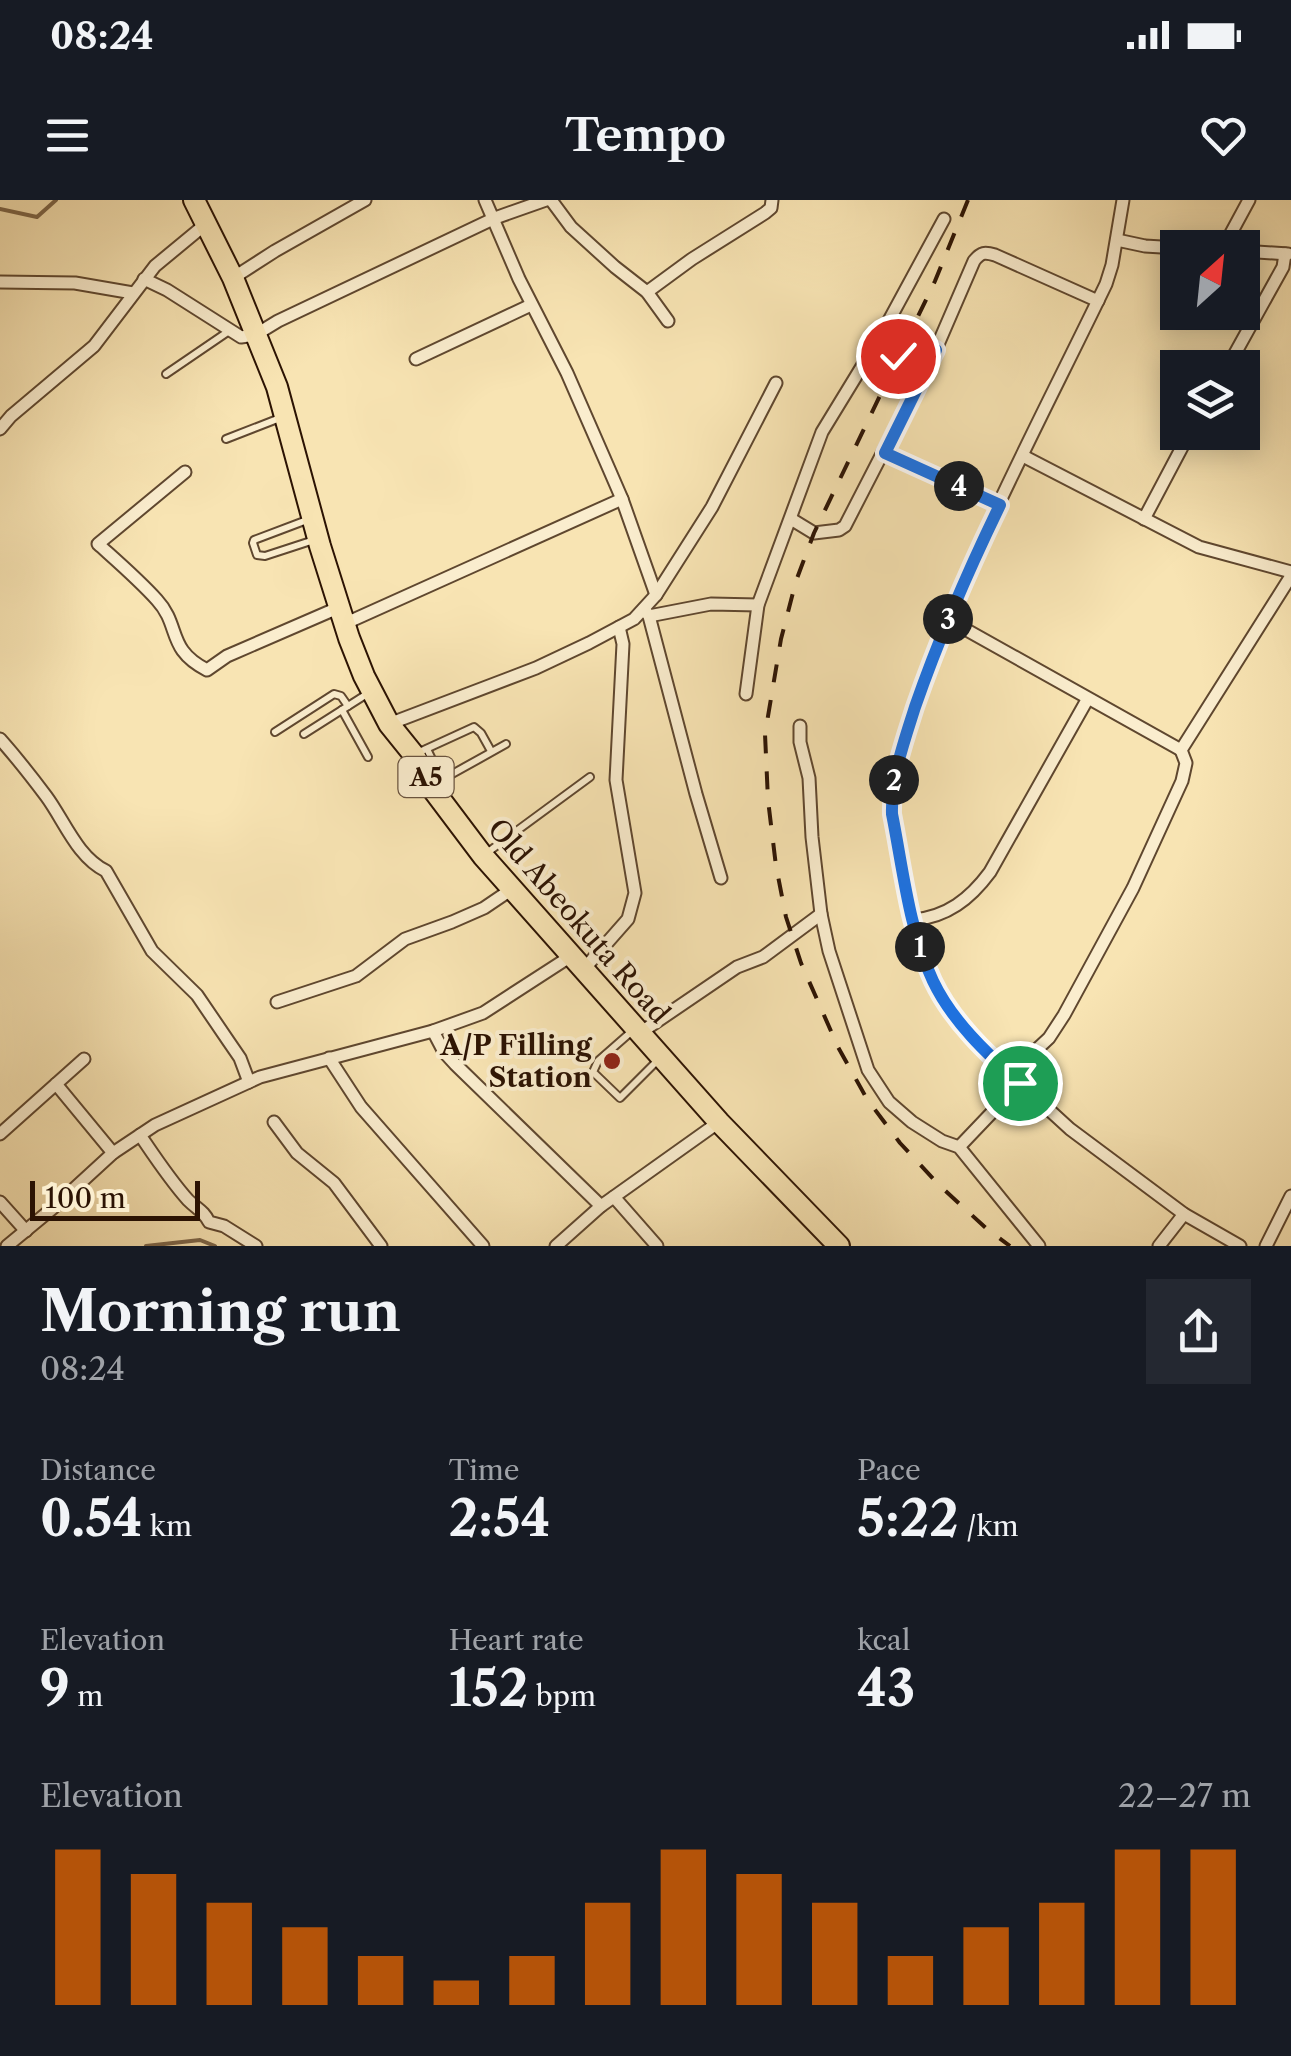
<!DOCTYPE html>
<html lang="en">
<head>
<meta charset="utf-8">
<style>
  :root { --surface:#171b24; --page:#242831; --text:#f1f3f6; --muted:#9ea1a6; --accent:#b45309 }
  body { margin:0; font-family:"Libre Caslon Text",serif; background:var(--page); color:var(--text); height:100vh; display:flex; flex-direction:column; font-size:38px; white-space:nowrap }
  * { box-sizing:border-box; margin:0 }
  p { font-size:32px; color:var(--muted) }
  .icon { flex:none; width:55px; height:55px; fill:none; stroke:currentColor; stroke-width:2; stroke-linecap:round; stroke-linejoin:round }
  .map { position:relative; height:1046px; overflow:hidden }
  .panel { display:flex; flex-direction:column; background:var(--surface); flex:1 }
  .panel>* { flex:none }
  .needle { width:65px; rotate:27deg }
  .tools { position:absolute; left:1160px; top:30px; display:grid; gap:20px }
  .tools a { display:grid; place-items:center; width:100px; height:100px; border-radius:0px; background:var(--surface); box-shadow:0 5px 25px #0003; font-size:50px }
  .scale { position:absolute; left:30px; bottom:25px; width:170px; box-sizing:border-box; padding-left:10px; border:5px solid #2c1303; border-top:0; font-size:28px; line-height:35px; white-space:nowrap; color:#2c1303; -webkit-text-stroke:8px #faedce; paint-order:stroke }
  .pin { position:absolute; display:grid; place-items:center; width:85px; height:85px; color:#fff; margin:-42px; border:5px solid #fff; border-radius:50%; box-shadow:0 2px 10px #0007 }
  .km { position:absolute; width:50px; height:50px; margin:-25px; border-radius:50%; background:#222; color:#fff; font-size:28px; line-height:50px; text-align:center }
  .round { display:grid; place-items:center; flex:none; width:105px; height:105px; border-radius:0px; background:var(--page) }
  .headline { display:flex; align-items:center; justify-content:space-between; height:170px; padding:0 40px }
  h1 { font-size:55px; font-weight:700; line-height:75px }
  .stats { display:grid; grid-template-columns:repeat(3,1fr); gap:15px; height:170px; padding:10px 40px }
  .stats div { display:grid; align-content:center }
  .stats b { font-size:50px; font-weight:700 }
  .stats small { font-size:28px; font-weight:400 }
  .stats p { font-size:28px }
  .chart { height:280px; padding:20px 40px }
  .chart p { display:flex; justify-content:space-between }
  .chart svg { width:100%; height:180px; margin-top:10px; stroke:var(--accent); stroke-width:6 }
  .status { display:flex; justify-content:space-between; align-items:center; height:70px; padding:0 50px; background:var(--surface); direction:ltr }
  .status svg { height:28px; fill:currentColor }
  header { display:flex; justify-content:space-between; align-items:center; height:130px; padding:0 40px; background:var(--surface); font-size:45px; font-weight:700 }
  .map>svg:first-child { display:block }
  .lines { fill:none; stroke-linecap:round; stroke-linejoin:round }
  .stream { stroke:#7d6649; stroke-width:4 }
  .service-casing { stroke:#5f472f; stroke-width:10 }
  .minor-casing { stroke:#5f472f; stroke-width:15 }
  .trunk-casing { stroke:#2c1303; stroke-width:24 }
  .service { stroke:#faedce; stroke-width:6 }
  .minor { stroke:#faedce; stroke-width:11 }
  .trunk { stroke:#f8e4b3; stroke-width:20 }
  .rail { stroke:#2c1303; stroke-width:4; stroke-dasharray:18 18; stroke-linecap:butt }
  .route-casing { stroke:#fff; stroke-width:20 }
  .route { stroke:#1a73e8; stroke-width:12 }
  .poi-dot { fill:#8f2418; stroke:#faedce; stroke-width:4 }
  .labels { text-anchor:middle; dominant-baseline:central; stroke-width:8; stroke-linejoin:round; paint-order:stroke }
  .shield { fill:#faedce; stroke:#6a5440; stroke-width:2.5 }
  .shield-label { font-size:25px; font-weight:bold; fill:#2c1303 }
  .street-label { font-size:28px; fill:#2c1303; stroke:#faedce }
  .poi-label { font-size:28px; font-weight:bold; fill:#2c1303; stroke:#faedce; text-anchor:end }
</style>
</head>
<body>
<div class="status"><b>08:24</b><svg viewBox="0 0 49 12"><path d="M0 12V9h3v3zM5 12V6h3v6zM10 12V3h3v9zM15 12V0h3v12zM26 1h20v11H26zM47 4h2v5h-2z"/></svg></div>
<header><svg class="icon" aria-label="menu" viewBox="0 0 24 24"><path d="M4 6h16M4 12h16M4 18h16"/></svg>Tempo<svg class="icon" aria-label="heart" viewBox="0 0 24 24"><path d="M12 20l-8-8c-3-5 5-10 8-4 3-6 11-1 8 4z"/></svg></header>
<div class="map">
<svg width="1291" height="1046" viewBox="0 0 1291 1046">
  <rect width="100%" height="100%" fill="#f8e4b3"/>
  <filter id="stains"><feTurbulence type="fractalNoise" baseFrequency=".002" numOctaves="4"/><feColorMatrix values="0 0 0 0 .2 0 0 0 0 .09 0 0 0 0 .02 0 0 0 .5 -.17"/></filter>
  <radialGradient id="worn" r=".72"><stop offset=".6" stop-color="#630" stop-opacity="0"/><stop offset="1" stop-color="#630" stop-opacity=".3"/></radialGradient>
  <g class="lines">
    <!-- stream -->
    <g class="stream">
      <path d="M0,9l37,8 19,-17"/>
      <path d="M146,1046l54,-6 15,6"/>
    </g>
    <defs>
      <g id="service">
        <path d="M166,174l63,-43"/>
        <path d="M226,239l54,-21"/>
        <path d="M307,320l-53,20 -1,3 4,12 8,1 49,-16"/>
        <path d="M342,510l26,47"/>
        <path d="M275,532l59,-38 7,2 7,10"/>
        <path d="M304,534l63,-40"/>
        <path d="M427,549l15,31"/>
        <path d="M415,554l59,-27 7,6 10,18"/>
        <path d="M436,583l70,-39"/>
        <path d="M484,655l106,-78"/>
        <path d="M631,832l-33,29 -5,11 27,26 38,-38"/>
      </g>
      <g id="minor">
        <path d="M485,0l34,79 48,94 42,96 13,30 34,96"/>
        <path d="M551,0l20,27 44,40 32,25 21,29"/>
        <path d="M1123,0l-11,65 -6,19c-65,135 -138,269 -186,411 -13,38 -29,78 -28,119l21,106 10,35 11,28 29,43 37,39 70,64 114,85 56,32"/>
        <path d="M1117,40l28,6 33,2"/>
        <path d="M1223,48l26,-48"/>
        <path d="M1242,51l46,3"/>
        <path d="M233,78l42,-27 90,-51"/>
        <path d="M144,79l23,11 74,47 14,-2 23,-14 217,-103 51,-18"/>
        <path d="M0,82l75,1 58,10"/>
        <path d="M647,92l45,-33 73,-46 6,-5 1,-8"/>
        <path d="M880,137l18,20 16,-1 22,-7"/>
        <path d="M416,159l115,-54"/>
        <path d="M1227,168l56,-101 2,-13"/>
        <path d="M0,229l11,-13 83,-70 61,-80 52,-43"/>
        <path d="M885,253l114,52"/>
        <path d="M1023,256l176,91 92,25"/>
        <path d="M185,272l-87,72c20,18 41,36 59,56 24,26 9,49 50,70l20,-14 113,-49"/>
        <path d="M791,319l23,14 25,-3 6,-4 91,-177 38,-88c7,-9 11,-9 21,-6l103,46"/>
        <path d="M1144,319l46,-87"/>
        <path d="M644,409l5,7 47,178 25,84"/>
        <path d="M649,416l62,-12 47,1"/>
        <path d="M947,419l234,131"/>
        <path d="M344,424l278,-125"/>
        <path d="M746,494l12,-89 64,-173 58,-95 64,-118"/>
        <path d="M389,524l147,-56 53,-25 45,-24 22,-24 56,-88 64,-124"/>
        <path d="M800,526v16l9,36 3,59 9,77 8,37 39,119 21,32 23,20 30,19 17,6 80,99"/>
        <path d="M0,539c16,18 31,37 46,57 18,24 31,61 60,75l46,80 45,44 32,47 11,16 9,24"/>
        <path d="M913,720c34,-3 57,-21 77,-48l97,-172"/>
        <path d="M584,769l44,-50 7,-26 -19,-113 7,-136 -4,-17"/>
        <path d="M277,802l79,-26 49,-37 47,-17 32,-14 28,-19"/>
        <path d="M433,831l11,21 11,12 146,142"/>
        <path d="M640,833l97,-66 26,-10 58,-43"/>
        <path d="M329,858l32,49 122,139"/>
        <path d="M1000,865l20,-4 14,-9 15,-14 15,-23 69,-127 49,-107 4,-18 -5,-13 110,-174"/>
        <path d="M56,884l57,69"/>
        <path d="M274,922l23,31 37,30 47,63"/>
        <path d="M0,934l84,-75"/>
        <path d="M140,935c15,22 30,45 48,65 9,9 16,11 21,22l15,4 32,20"/>
        <path d="M959,947l61,-64"/>
        <path d="M614,997l43,49"/>
        <path d="M0,1002l26,29"/>
        <path d="M7,1046l46,-38 60,-55 42,-28 105,-48 173,-46 50,-18 88,-57"/>
        <path d="M556,1046l45,-40 118,-84"/>
        <path d="M1159,1046l25,-32"/>
        <path d="M1266,1046l25,-50"/>
      </g>
      <path id="trunk" d="M194,0l39,78 44,109 43,159 29,92 15,38 25,48 25,31 17,32 52,69 236,266 120,124"/>
    </defs>
    <!-- service casing -->
    <use href="#service" class="service-casing"/>
    <!-- minor casing -->
    <use href="#minor" class="minor-casing"/>
    <!-- trunk casing -->
    <use href="#trunk" class="trunk-casing"/>
    <!-- service -->
    <use href="#service" class="service"/>
    <!-- minor -->
    <use href="#minor" class="minor"/>
    <!-- trunk -->
    <use href="#trunk" class="trunk"/>
    <!-- rail -->
    <path class="rail" d="M968,0l-33,81 -121,252 -18,48 -15,58 -16,95 3,66 8,66 10,51 15,46 37,84 29,52 33,44 39,42 49,45 22,16"/>
  </g>
  <g class="lines">
    <defs>
      <path id="route" d="M898,156h16l22,-6 -51,103 115,52c-32,66 -61,133 -85,202 -11,35 -24,70 -23,107 11,55 17,116 41,167 19,40 54,73 87,102"/>
    </defs>
    <!-- route casing -->
    <use href="#route" class="route-casing"/>
    <!-- route -->
    <use href="#route" class="route"/>
  </g>
  <!-- markers -->
  <circle class="poi-dot" cx="612" cy="861" r="10"/>
  <g class="labels">
    <!-- shield labels -->
    <rect class="shield" x="398.5" y="557" width="55" height="40" rx="8"/>
    <g class="shield-label">
      <text x="426" y="577">A5</text>
    </g>
    <!-- street labels -->
    <g class="street-label">
      <text transform="translate(579 721) rotate(49)">Old Abeokuta Road</text>
    </g>
    <!-- poi labels -->
    <g class="poi-label">
      <text x="592" y="845">A/P Filling<tspan x="592" dy="32">Station</tspan></text>
    </g>
  </g>
  <rect width="100%" height="100%" filter="url(#stains)"/>
  <rect width="100%" height="100%" fill="url(#worn)"/>
</svg>
<div class="tools">
<a><svg class="needle" viewBox="-14 -14 28 28"><path d="M0-13l5 13h-10z" fill="#e53935"/><path d="M0 13l5-13h-10z" fill="#9ea1a6"/></svg></a>
<a><svg class="icon" aria-label="layers" viewBox="0 0 24 24"><path d="M12 4l9 5-9 5-9-5zM3 14l9 5 9-5"/></svg></a>
</div>
<div class="scale">100 m</div>
<div class="pin" style="left:1020px;top:883px;background:#1e9e55"><svg class="icon" aria-label="arrive" viewBox="0 0 24 24"><path d="M6 21V4h12l-3 4 3 4H6"/></svg></div>
<div class="pin" style="left:898px;top:156px;background:#d93025"><svg class="icon" aria-label="check" viewBox="0 0 24 24"><path d="M5 12l5 5 9-10"/></svg></div>
<b class="km" style="left:920px;top:747px">1</b>
<b class="km" style="left:894px;top:580px">2</b>
<b class="km" style="left:948px;top:419px">3</b>
<b class="km" style="left:959px;top:286px">4</b>
</div>
<section class="panel">
<div class="headline"><div><h1>Morning run</h1><p>08:24</p></div><a class="round"><svg class="icon" aria-label="share" viewBox="0 0 24 24"><path d="M12 15V3M7 8l5-5 5 5M5 13v7h14v-7"/></svg></a></div>
<div class="stats">
<div><p>Distance</p><b>0.54<small> km</small></b></div>
<div><p>Time</p><b>2:54</b></div>
<div><p>Pace</p><b>5:22<small> /km</small></b></div>
</div>
<div class="stats">
<div><p>Elevation</p><b>9<small> m</small></b></div>
<div><p>Heart rate</p><b>152<small> bpm</small></b></div>
<div><p>kcal</p><b>43</b></div>
</div>
<div class="chart"><p><span>Elevation</span>22–27 m</p>
<svg viewBox="0 0 160 44" preserveAspectRatio="none"><path d="M5 44V6M15 44V12M25 44V19M35 44V25M45 44V32M55 44V38M65 44V32M75 44V19M85 44V6M95 44V12M105 44V19M115 44V32M125 44V25M135 44V19M145 44V6M155 44V6"/></svg>
</div>
</section>
</body>
</html>
